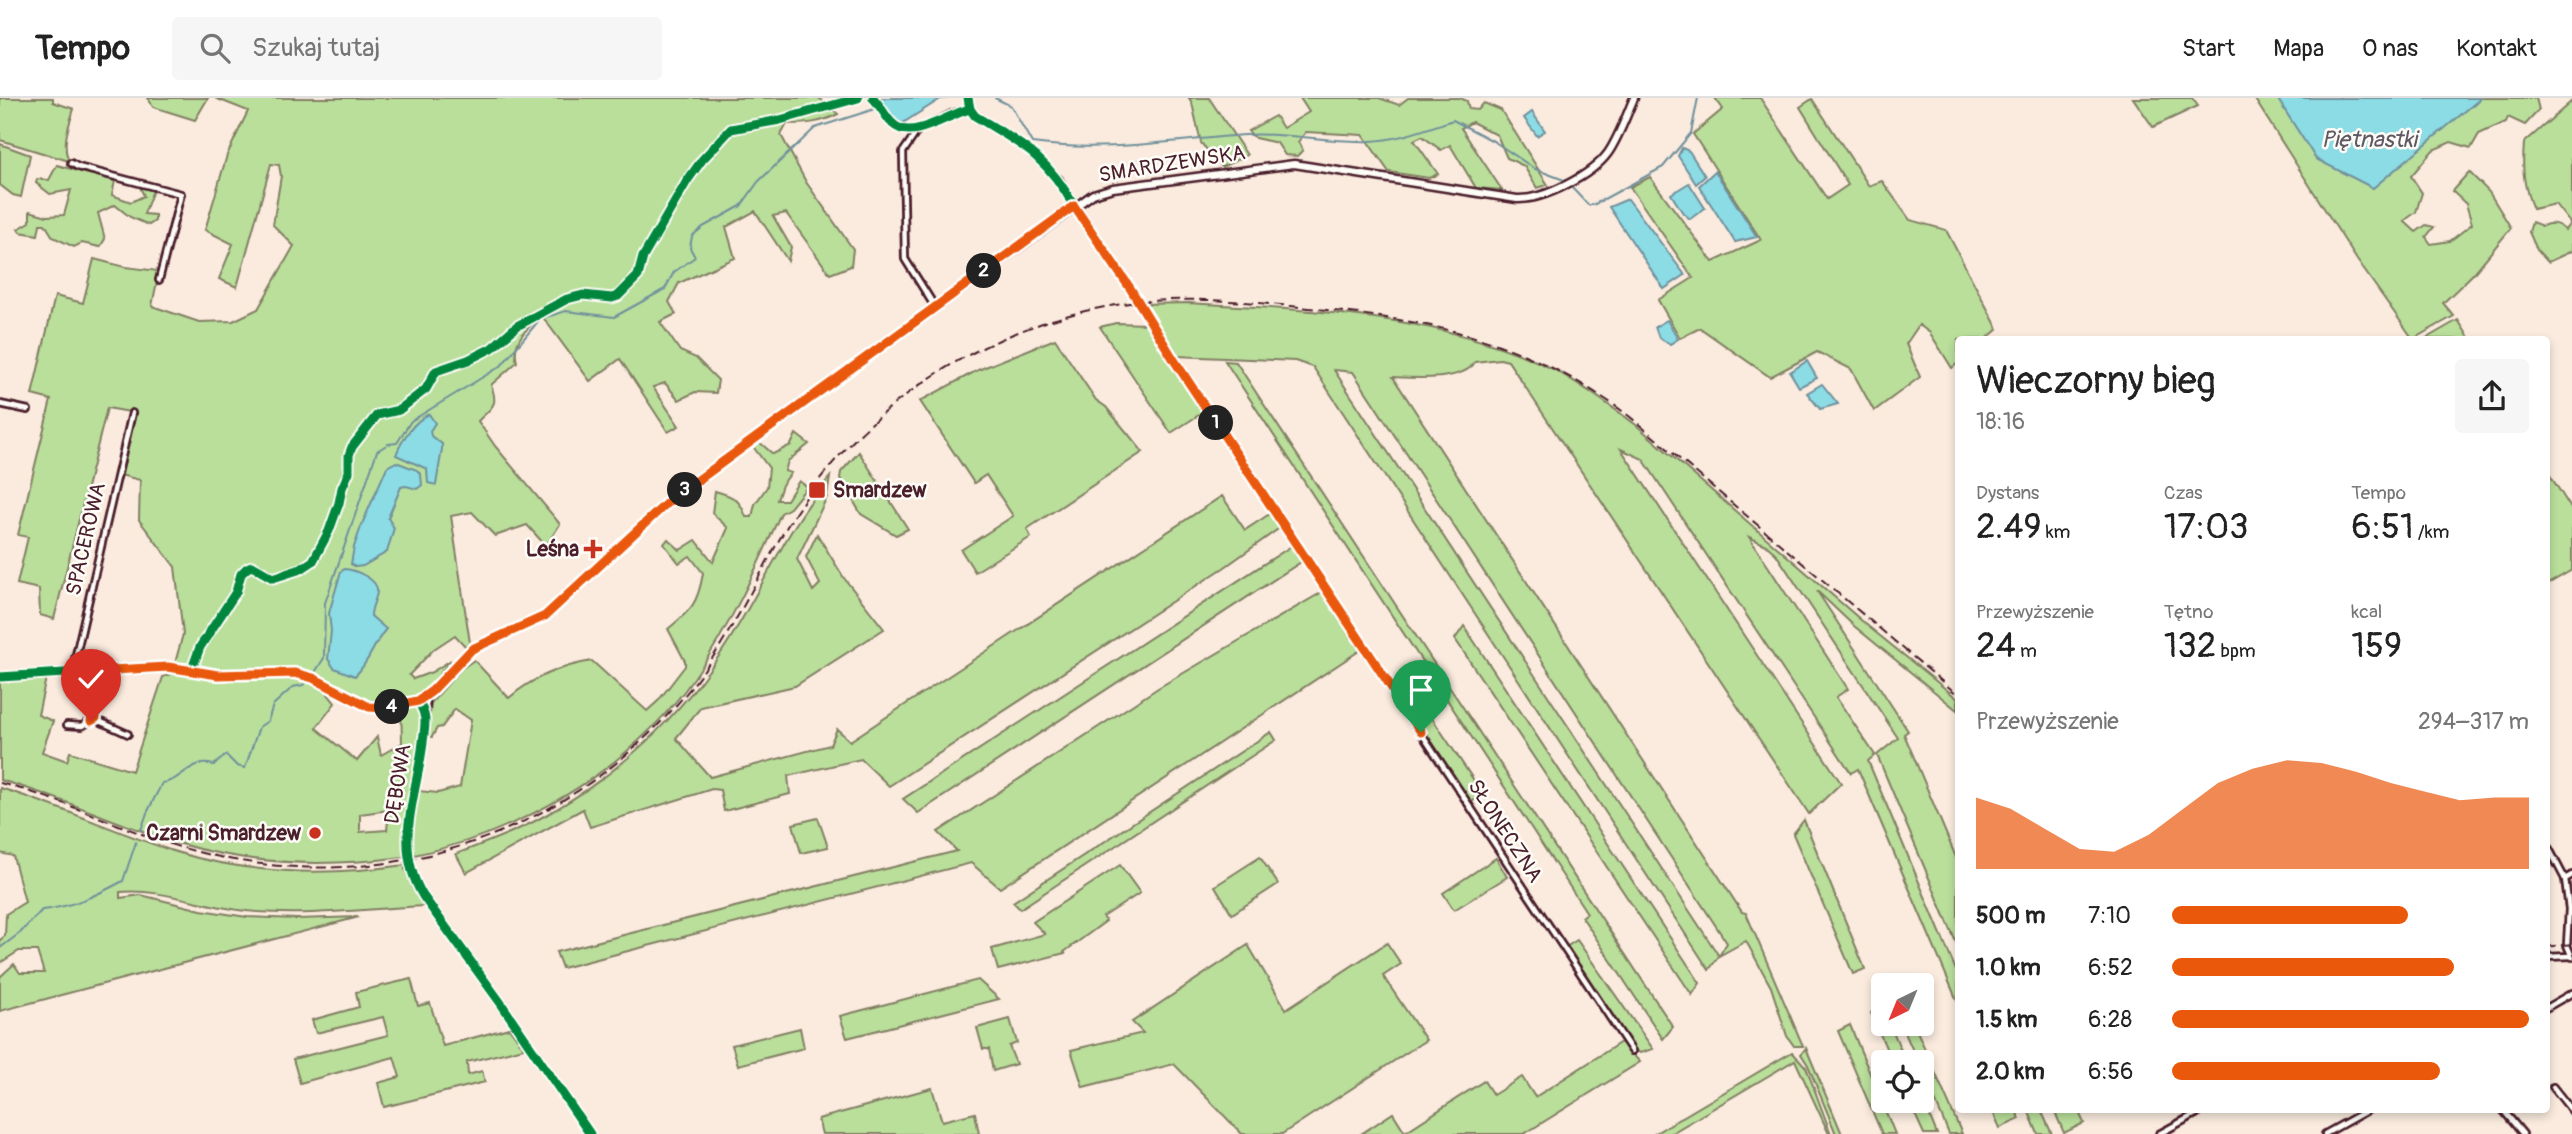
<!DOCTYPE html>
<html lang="pl">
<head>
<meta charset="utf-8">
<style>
  :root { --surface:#fff; --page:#f6f6f6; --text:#222; --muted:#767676; --line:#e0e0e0; --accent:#ea580c }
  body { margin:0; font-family:Pangolin,sans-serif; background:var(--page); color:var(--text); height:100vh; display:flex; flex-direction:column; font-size:26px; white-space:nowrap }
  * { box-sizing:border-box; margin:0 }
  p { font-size:23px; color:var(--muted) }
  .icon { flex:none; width:38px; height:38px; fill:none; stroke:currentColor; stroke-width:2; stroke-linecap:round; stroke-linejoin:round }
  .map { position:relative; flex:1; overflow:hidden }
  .side { position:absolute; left:1955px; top:238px; width:595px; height:777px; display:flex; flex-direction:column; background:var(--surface); border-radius:7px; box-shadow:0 4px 10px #0003 }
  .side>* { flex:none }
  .needle { width:46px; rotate:223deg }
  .controls { position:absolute; left:1871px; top:875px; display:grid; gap:14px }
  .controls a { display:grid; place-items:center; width:63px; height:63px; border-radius:7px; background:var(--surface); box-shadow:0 4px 10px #0003; font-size:35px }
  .pin { position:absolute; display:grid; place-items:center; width:60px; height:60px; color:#fff; margin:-72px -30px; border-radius:50% 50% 50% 0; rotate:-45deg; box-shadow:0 0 7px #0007 }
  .pin .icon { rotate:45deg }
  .km { position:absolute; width:35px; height:35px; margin:-18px; border-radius:50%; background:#222; color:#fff; font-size:19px; line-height:35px; text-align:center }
  .round { display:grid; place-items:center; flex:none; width:74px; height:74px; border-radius:7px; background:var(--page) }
  .headline { display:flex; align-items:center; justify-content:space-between; height:119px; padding:0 21px }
  h1 { font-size:38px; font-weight:600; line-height:52px }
  .metrics { display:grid; grid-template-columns:repeat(3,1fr); gap:10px; height:119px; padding:7px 21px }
  .metrics div { display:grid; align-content:center }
  .metrics b { font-size:35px; font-weight:600 }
  .metrics small { font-size:19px; font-weight:400 }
  .metrics p { font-size:19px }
  .chart { height:196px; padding:14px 21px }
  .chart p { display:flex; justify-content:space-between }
  .chart svg { width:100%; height:126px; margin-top:7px; fill:var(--accent); opacity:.7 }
  ul { padding:0 21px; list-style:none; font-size:23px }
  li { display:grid; grid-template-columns:112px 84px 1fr; align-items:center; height:52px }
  li i { height:18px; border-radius:9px; background:var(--accent) }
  header { display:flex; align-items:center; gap:42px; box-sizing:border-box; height:98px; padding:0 35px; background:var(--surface); border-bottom:2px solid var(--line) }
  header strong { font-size:33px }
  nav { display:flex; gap:38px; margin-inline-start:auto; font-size:24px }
  .search { width:490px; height:63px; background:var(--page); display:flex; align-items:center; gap:18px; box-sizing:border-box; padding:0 24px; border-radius:7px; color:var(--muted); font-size:26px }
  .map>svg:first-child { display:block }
  .green { fill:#b9df9b; stroke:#827f63; stroke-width:2; fill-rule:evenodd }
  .water { fill:#8bdce5; stroke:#71909b; stroke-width:2 }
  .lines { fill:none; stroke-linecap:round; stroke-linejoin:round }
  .stream { stroke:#71909b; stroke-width:2 }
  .street-casing { stroke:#4a1f2b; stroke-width:10 }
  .secondary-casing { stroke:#4a1f2b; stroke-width:11 }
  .street { stroke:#fdfcf7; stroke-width:4.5 }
  .secondary { stroke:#fdfcf7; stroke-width:6 }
  .rail { stroke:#4a1f2b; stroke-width:2; stroke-dasharray:10 5; stroke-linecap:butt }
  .cycleway-casing { stroke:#fdfcf7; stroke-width:13 }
  .cycleway { stroke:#00873e; stroke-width:9 }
  .route-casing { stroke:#fff; stroke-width:14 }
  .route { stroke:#ea580c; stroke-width:9 }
  .poi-dot { fill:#c8321e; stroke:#fdfcf7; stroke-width:2.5 }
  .labels { text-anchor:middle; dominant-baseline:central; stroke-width:5; stroke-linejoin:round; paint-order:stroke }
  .street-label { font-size:21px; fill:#4a1f2b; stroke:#fdfcf7 }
  .poi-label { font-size:21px; font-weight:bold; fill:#4a1f2b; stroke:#fdfcf7; text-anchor:end }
  .water-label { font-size:23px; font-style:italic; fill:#5e5863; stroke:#fdfcf7 }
</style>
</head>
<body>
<header>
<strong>Tempo</strong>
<div class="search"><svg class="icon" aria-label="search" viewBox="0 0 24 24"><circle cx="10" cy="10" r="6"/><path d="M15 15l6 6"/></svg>Szukaj tutaj</div>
<nav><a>Start</a><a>Mapa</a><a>O nas</a><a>Kontakt</a></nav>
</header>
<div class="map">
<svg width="2572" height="1036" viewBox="0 0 2572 1036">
  <rect width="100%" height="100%" fill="#faebde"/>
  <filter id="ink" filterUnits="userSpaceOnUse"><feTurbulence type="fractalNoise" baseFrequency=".0143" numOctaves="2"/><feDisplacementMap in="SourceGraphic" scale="14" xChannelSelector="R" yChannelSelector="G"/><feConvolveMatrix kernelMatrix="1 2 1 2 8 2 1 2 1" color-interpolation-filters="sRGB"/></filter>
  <g filter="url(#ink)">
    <!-- green -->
    <g class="green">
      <path d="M0,0h53v4l21,7c-5,16 -13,36 -5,52l-69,-21z"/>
      <path d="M148,0h60l-13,22 -42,-13z"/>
      <path d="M215,0h604l19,16c-17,9 -32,10 -51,10l-6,11 25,47 47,67 -2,17 -21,8 -44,-61 -13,3 18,31 -3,14 -33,-50 -29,16 9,31 -56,25 -10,19 7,12 -16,8 20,29 16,7 22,22 -2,13 -21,-1 -16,8 -14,-17 -12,4 26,39 -11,6 -48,-73 -30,22 -48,-65c-14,11 -31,25 -25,46l-26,23c8,21 1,22 -13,36l17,25 65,78 -14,22 -19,-21 -32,11 -23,-24 -21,4 19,127 -5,3 -10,-11 -21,14 -25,26 4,4 19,-7 19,-12 -33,40 8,13 -11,73 -12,44v27c-75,10 -149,9 -222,-13 -61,-18 -119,-47 -181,-64v-99l46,-3 -8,37 15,6 -11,31 25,9 3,-9 62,19 31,-94 9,-3 11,-40 -8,-67 -36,-47 1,-40 -20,-5 16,-62 -29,-5 -53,211 -14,-4 -1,-26 -22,-5 11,-47 -10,-2 33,-135 -19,-5 23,-99 28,7 11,-44 31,8 34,4 -7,35 47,16 34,-1 25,-12 36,-63 -21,-21 8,-49 -2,-11 -8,-1 -34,123 -18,-8 14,-35 -28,-14 22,-75 21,-44zM327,588l48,22 26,-3 1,38 -21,12 -4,-18 -20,24 -41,-33 19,-25 -7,-9zM389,712l-2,20 -27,2v-18z"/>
      <path d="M1189,0h20l38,57 -25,12 -21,-24 -9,-40z"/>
      <path d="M1300,0h79l20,7 9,-7h52l7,3 2,8 9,1 6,-7 17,7 47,75 -11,3 -13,-22 -17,-8 -10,-23 -25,-13 -11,6 41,62 -26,-2 -26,-43 -9,5 -19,-14 -8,4 24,34 -9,4 -40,-6 -26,-37 -57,-3 -8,10 5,8 -6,6 -12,-1 -8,-12 -22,-5 -7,-7 27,-15 8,12 26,-16z"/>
      <path d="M1715,0h45l67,101 21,-14 -48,-78 12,-8 57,87 13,-5 28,39 36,10 52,99 -12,10 -28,1v23l-6,5 -22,-35 -11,-8 -13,19 14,33 -46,34 -23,-42 -34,-17 -47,25 -70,-49 -20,10 -22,-38 35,-22 -63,-91 20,-10 63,85 48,-22 -68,-106 30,-25z"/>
      <path d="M2133,0h59l6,8 -45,21z"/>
      <path d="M2254,0h282l3,12 -14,15 -17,-8 -2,5 -27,12 -8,14 -20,-6 -18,8 -22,26 11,17 -6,19 -12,9 12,11 10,-7 8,2 -8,10 5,7 19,-3 22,-17 -6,-20 -14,-13 17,-19 20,20 22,36 -37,45 -31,30 11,13 -41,23 -56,-79z"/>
      <path d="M2572,3v150l-24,11 -11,-12 -8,-18 3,-10 10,4c10,-4 15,-3 23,4l5,-7 -15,-19 -22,5c-10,-23 -11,-41 -9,-66z"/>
      <path d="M0,46l30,11 -9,42 -8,-2 -13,-10z"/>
      <path d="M57,67l58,16 -3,14 19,7 13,-6 -4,-9 13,3 -9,24 11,1v6l-6,4 -19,-8 -15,-12 -17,8 7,26 -5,8 -18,-4 -8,4 -21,-10 -8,-13h-5l-2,11 -18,-3 -2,-3 12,-7v-11l17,5 17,-1 7,-25 -21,4 -14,-11 1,-4 12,1z"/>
      <path d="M1189,205c124,8 252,10 366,67 28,15 54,35 80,54l234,203 89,72v12l-104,-85 -37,-35 91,140 -4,3 54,128v85l-81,-192 21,-17 -122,-184 -10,-9 -17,-8 99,152 -12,8 39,58 -7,6 90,214v28l-100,-234 -7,4 -208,-314 -22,-10 220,334 -32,31 -301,-453 -8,-2 -25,3c-11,20 -63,16 -82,15l349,535 4,1 57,133h-9l-7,-10 -16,-49 -25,-46 -27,15 -10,14 -396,-603 -18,-6 -119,-5 -34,-52zM1334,272l19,2 374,571 -8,13z"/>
      <path d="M2458,222l12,19h-45z"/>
      <path d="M1116,225l31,1 58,87 -34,22 -71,-106z"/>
      <path d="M1055,241l41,61 10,7 37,45 -116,77 4,8 -56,35 -14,-22 52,-34 -27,-41 -12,8 -54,-82 58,-31z"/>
      <path d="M1225,263l11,1 437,665 -10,12 -81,-122 5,-4z"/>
      <path d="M796,336l13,10 -21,17 -3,10 6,2 -9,12 -5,15h10l12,-19 8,6 -17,21 -9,5c-25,56 -51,114 -87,165 -66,93 -174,156 -284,178l1,-35 8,-30 19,2 22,-6 11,-67 -16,-11 -13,18 -5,1 -5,9h-4l3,-34 30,-34 13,-9 35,38c24,-21 52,-32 83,-37l55,50 11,-10 27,-35v-5l-17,-32c23,-19 30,-25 35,-56l-13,-17 -11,7 -15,-19 4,-5 12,11 16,-10 17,22 15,-34 -16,-15 3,-22c18,5 25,8 31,26h6l3,-13 12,-17 2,-19 -15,-20 4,-7 15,13 18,-9z"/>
      <path d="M859,354l49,77 -12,6 -35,-21 -21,-36 1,-6z"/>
      <path d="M2546,371l26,41v60l-26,15z"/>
      <path d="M830,379l-3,20 -30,62 16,32 7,-7 -14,-27 11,-23 27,44 40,51 -89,57 -94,21 -25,31 34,39 120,-32 7,-16 13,12 372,-245 23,34 26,-17 10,14 -56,40 -336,219 -28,-27 -73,17 2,18 -66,17 -4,-21 -8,-1 -122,38 -7,-18 -117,64 -10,-19c27,-10 54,-20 79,-33 80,-42 147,-105 195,-182 34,-54 58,-113 100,-162z"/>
      <path d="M1293,447l11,15 -386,253 -15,-14z"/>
      <path d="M1324,493l38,58 -362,239 -29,-25 -409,105 -6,-16 401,-101 -19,-19 220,-144z"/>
      <path d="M1464,528l236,357 -8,12 -237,-356z"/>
      <path d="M1428,614l55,82 -13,9 -47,-74z"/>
      <path d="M1271,634l5,8 -256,169 -7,-7z"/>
      <path d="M0,690c60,18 117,45 176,64 75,23 152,24 229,13l7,22 12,19c-59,3 -119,11 -178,5 -42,-4 -84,-23 -126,-19v6l21,-3 60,15 46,7 50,2 62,-2 -359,94v-34l14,-13 6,9h24l-7,-22h-18l-19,12v-23l5,-4 1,-22 19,-12 -12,-46 -13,-3z"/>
      <path d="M818,720l10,29 -27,6 -8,-29z"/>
      <path d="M1804,722l61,149 -12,5 -60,-140z"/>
      <path d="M1260,759l18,27 -46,30 -17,-28z"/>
      <path d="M1496,760l11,19 -53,33 -11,-17z"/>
      <path d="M1120,767l20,28 -37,24 3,4 -42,31 1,1 -67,17 -6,-21 53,-15 -12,-12z"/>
      <path d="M1577,842l76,109 -13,4 -6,-3 -68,-103z"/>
      <path d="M1387,845l14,21 -18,12 43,64 -144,94h-40l-68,-70 -91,23 -12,-37 72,-17 -11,-11 116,-77 38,64z"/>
      <path d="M411,881l7,27 12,-3 13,43 66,-18 15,20 -57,14 1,13 14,-4 3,11 -101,25 -6,-24 22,-6 -6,-20 -94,26 -7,-24 95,-24 -5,-18 -67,16 -4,-13 47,-13 -3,-15z"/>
      <path d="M978,882l21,19 -152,39 -7,-22z"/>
      <path d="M1883,909v17h7l16,38h-14l-21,-49z"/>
      <path d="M1010,921l7,24 -8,3 7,18 -23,7 -4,-22h-6l-6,-21z"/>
      <path d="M1901,926h13l48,110h-13l-27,-64v-8h-4z"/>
      <path d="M1850,927l45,109h-13l-44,-103z"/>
      <path d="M800,930l4,20 -66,17 -6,-20z"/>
      <path d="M1621,944l19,20 -116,72h-163l32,-21 12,19 79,-51 9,14 29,-18 13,20z"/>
      <path d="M1806,950l36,86h-6l-28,-69 -7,-11z"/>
      <path d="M1792,954l14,15 25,67h-2l-34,-74 -125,74h-16z"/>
      <path d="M932,990l10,33 33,-8 4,21h-157l-4,-15z"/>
      <path d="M1922,999l15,37h-13l-15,-33h13z"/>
      <path d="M1992,1012h24l4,9 -20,9z"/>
      <path d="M2028,1012h13l11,24h-14z"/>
      <path d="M2054,1012h24l6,13 -20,10z"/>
    </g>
    <!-- water -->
    <g class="water">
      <path d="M879,0h63l-39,25 -7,-2z"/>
      <path d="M2277,0h204l-108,90 -57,-29z"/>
      <path d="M1532,14l13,19 -8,5 -13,-18z"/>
      <path d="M1682,50l7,3 16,25 -9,8 -18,-28z"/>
      <path d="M1715,73l42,66 -22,5 -36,-56z"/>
      <path d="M1689,85l16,25 -15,11 -7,-6 -12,-19z"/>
      <path d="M1628,101l57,76 -21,14 -55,-82z"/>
      <path d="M1667,222l11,19 -8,5 -11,-6 -4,-11z"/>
      <path d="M1807,263l10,17 -18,9 -9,-15z"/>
      <path d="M1822,286l16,20 -18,5 -13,-16z"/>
      <path d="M429,316l6,9 -5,8 1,5 11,8v5l-6,36 -8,-2 -1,-14 -31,-14c6,-16 18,-34 33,-41z"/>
      <path d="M396,364l21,8 4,5 1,10 -5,4 -11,-3 -5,1 -13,31 6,10 -7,24 -24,14 -8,1 -4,-3 3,-17 8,-23 25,-57z"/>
      <path d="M345,471c10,1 34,10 32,23 -1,9 -6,14 -6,24l15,13c-13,15 -15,31 -31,47l-21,-8 -6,-9 3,-28 -2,-18 12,-42z"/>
    </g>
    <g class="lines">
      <!-- stream -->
      <g class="stream">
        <path d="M995,0l16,8 21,37c71,10 143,-3 214,-8 41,-3 83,8 124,6 28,-1 56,-12 83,-21l42,22 40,27 29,11"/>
        <path d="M941,1l9,-1"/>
        <path d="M1572,90l16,17h5l70,-38 28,-34 7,-35"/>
        <path d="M314,576l10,-16 1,-55 52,-152 11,-7 9,-1 14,-22 90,-55 39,-47 26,-8 48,6 51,-28 9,-17 21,-15 -5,-9 2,-12 11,-9 38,-21 17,-24 57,-54 63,-20"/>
        <path d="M141,732l6,-17 15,-30c21,-2 27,-25 52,-18l12,-10 11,11 8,2 14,-41 9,-6 5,-16 20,-18 10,-2 5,-4"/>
        <path d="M0,850l20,-15 22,-23c30,-3 55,-15 81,-29l13,-39"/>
      </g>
      <defs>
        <g id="street">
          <path d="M873,0c15,15 19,36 44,32"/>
          <path d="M968,0l2,11 5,7 44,27 40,36 15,27 56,82 44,72 458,691"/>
          <path d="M780,22l78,-22"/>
          <path d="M71,65l7,4 103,27 -22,86"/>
          <path d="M935,209l-30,-48 -2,-107 15,-22 35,-17 17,-4"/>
          <path d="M0,306l28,6"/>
          <path d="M72,574l60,-259"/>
          <path d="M427,598l-5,54 -13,66 -2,29 2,23 14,28 77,106 90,132"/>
          <path d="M96,620l3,3 29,13"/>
          <path d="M67,627l15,1 14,-8 -3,-46"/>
          <path d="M2546,745l19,36 4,30 -2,36 5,12"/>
          <path d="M2565,781l7,-4"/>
          <path d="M2546,859l25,-1"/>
          <path d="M2546,910l26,-15"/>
          <path d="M2553,989l19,24"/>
          <path d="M2503,1012l20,24"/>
          <path d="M2159,1036l44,-24"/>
          <path d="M2325,1036l43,-24"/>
        </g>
        <path id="secondary" d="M0,579l162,-10 30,2 26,6 77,-2 18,5 56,29 14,1 35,-7 14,-10 40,-42 73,-33 123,-114 425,-308 20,-6 181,-24 223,35c27,1 75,-24 91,-46 11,-16 18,-37 26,-55"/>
      </defs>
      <!-- street casing -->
      <use href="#street" class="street-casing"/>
      <!-- secondary casing -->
      <use href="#secondary" class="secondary-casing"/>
      <!-- street -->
      <use href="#street" class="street"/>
      <!-- secondary -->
      <use href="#secondary" class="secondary"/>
      <!-- rail -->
      <g class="rail">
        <path d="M0,685c55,14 107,39 161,58 97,33 202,36 300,5 112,-35 209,-112 268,-215 26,-43 46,-90 76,-132 76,-109 202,-183 334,-197 51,-5 101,-1 152,4 135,15 225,26 338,110l329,279"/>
        <path d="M2546,849l26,-3"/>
      </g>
      <defs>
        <g id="cycleway">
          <path d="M873,0c8,8 12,19 20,26 19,18 55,-10 77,-15"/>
          <path d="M192,571l8,-22 36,-55 5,-18 6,-6 5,-2 21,12 28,-9 12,-8 16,-30 10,-28 3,-15 7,-16v-17l3,-8 25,-32 22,-5 27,-21 10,-18 32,-11 24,-12 25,-22 50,-27 16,-4 29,3 6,-2 20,-20 5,-19 44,-76 15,-21 29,-31 49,-9 78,-22"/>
          <path d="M0,579l162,-10 30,2 26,6 77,-2 18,5 56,29 14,1 35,-7 14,-10 40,-42 73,-33 123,-114 406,-296c-27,-50 -53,-62 -99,-90l-5,-7 -2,-11"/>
          <path d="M418,603c10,16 7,23 5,41 -6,55 -31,103 0,154l77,106 90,132"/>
        </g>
      </defs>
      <!-- cycleway casing -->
      <use href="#cycleway" class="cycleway-casing"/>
      <!-- cycleway -->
      <use href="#cycleway" class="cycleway"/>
    </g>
  </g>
  <g class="lines" filter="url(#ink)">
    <defs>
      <path id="route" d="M91,623l5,-3 -3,-47 75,-4 50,8 77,-2 18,5 56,29 14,1 35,-7 14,-10 40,-42 73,-33 123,-114 406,-296 56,82 44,72 247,372"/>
    </defs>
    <!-- route casing -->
    <use href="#route" class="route-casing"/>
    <!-- route -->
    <use href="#route" class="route"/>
  </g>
  <!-- markers -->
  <g class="poi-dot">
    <rect x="808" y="383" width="18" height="18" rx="3.5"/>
    <path d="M589.5 440.5h7v7h7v7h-7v7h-7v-7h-7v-7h7z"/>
    <circle cx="315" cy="735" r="7"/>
  </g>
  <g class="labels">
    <!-- street labels -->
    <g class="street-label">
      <text transform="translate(1172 66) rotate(-9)">SMARDZEWSKA</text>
      <text transform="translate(86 441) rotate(-77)">SPACEROWA</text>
      <text transform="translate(398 686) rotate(-81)">DĘBOWA</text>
      <text transform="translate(1505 733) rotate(57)">SŁONECZNA</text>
    </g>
    <!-- poi labels -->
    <g class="poi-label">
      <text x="833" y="392" text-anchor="start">Smardzew</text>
      <text x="579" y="451">Leśna</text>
      <text x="301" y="735">Czarni Smardzew</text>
    </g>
    <!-- water labels -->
    <g class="water-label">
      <text x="2369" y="41">Piętnastki</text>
    </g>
  </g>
</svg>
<div class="controls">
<a><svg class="needle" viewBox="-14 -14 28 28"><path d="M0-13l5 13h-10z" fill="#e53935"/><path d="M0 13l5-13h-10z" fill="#767676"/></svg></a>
<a><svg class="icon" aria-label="locate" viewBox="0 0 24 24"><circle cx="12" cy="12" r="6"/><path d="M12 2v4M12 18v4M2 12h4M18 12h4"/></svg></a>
</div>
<div class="pin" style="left:1421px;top:634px;background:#1e9e55"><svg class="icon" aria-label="arrive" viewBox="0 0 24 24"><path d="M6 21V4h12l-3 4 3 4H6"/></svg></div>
<div class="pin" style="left:91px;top:623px;background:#d93025"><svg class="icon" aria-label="check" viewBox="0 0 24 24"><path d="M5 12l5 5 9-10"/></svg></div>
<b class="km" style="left:1216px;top:325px">1</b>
<b class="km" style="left:984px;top:173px">2</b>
<b class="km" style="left:685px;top:392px">3</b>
<b class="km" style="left:392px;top:609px">4</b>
<section class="side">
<div class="headline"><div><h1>Wieczorny bieg</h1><p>18:16</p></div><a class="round"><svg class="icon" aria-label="share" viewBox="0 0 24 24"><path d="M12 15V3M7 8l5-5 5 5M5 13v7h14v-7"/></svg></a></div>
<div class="metrics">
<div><p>Dystans</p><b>2.49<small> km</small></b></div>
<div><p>Czas</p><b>17:03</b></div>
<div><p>Tempo</p><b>6:51<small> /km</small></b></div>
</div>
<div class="metrics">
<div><p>Przewyższenie</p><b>24<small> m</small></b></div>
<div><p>Tętno</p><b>132<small> bpm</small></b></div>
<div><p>kcal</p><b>159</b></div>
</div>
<div class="chart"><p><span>Przewyższenie</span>294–317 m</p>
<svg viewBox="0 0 160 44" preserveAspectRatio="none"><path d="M0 44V19L10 23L20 30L30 37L40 38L50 32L60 23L70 14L80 9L90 6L100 7L110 10L120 14L130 17L140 20L150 19L160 19V44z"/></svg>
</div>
<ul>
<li><b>500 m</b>7:10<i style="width:66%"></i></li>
<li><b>1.0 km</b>6:52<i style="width:79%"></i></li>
<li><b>1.5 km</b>6:28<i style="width:100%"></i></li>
<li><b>2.0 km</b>6:56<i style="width:75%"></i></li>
</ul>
</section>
</div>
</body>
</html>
